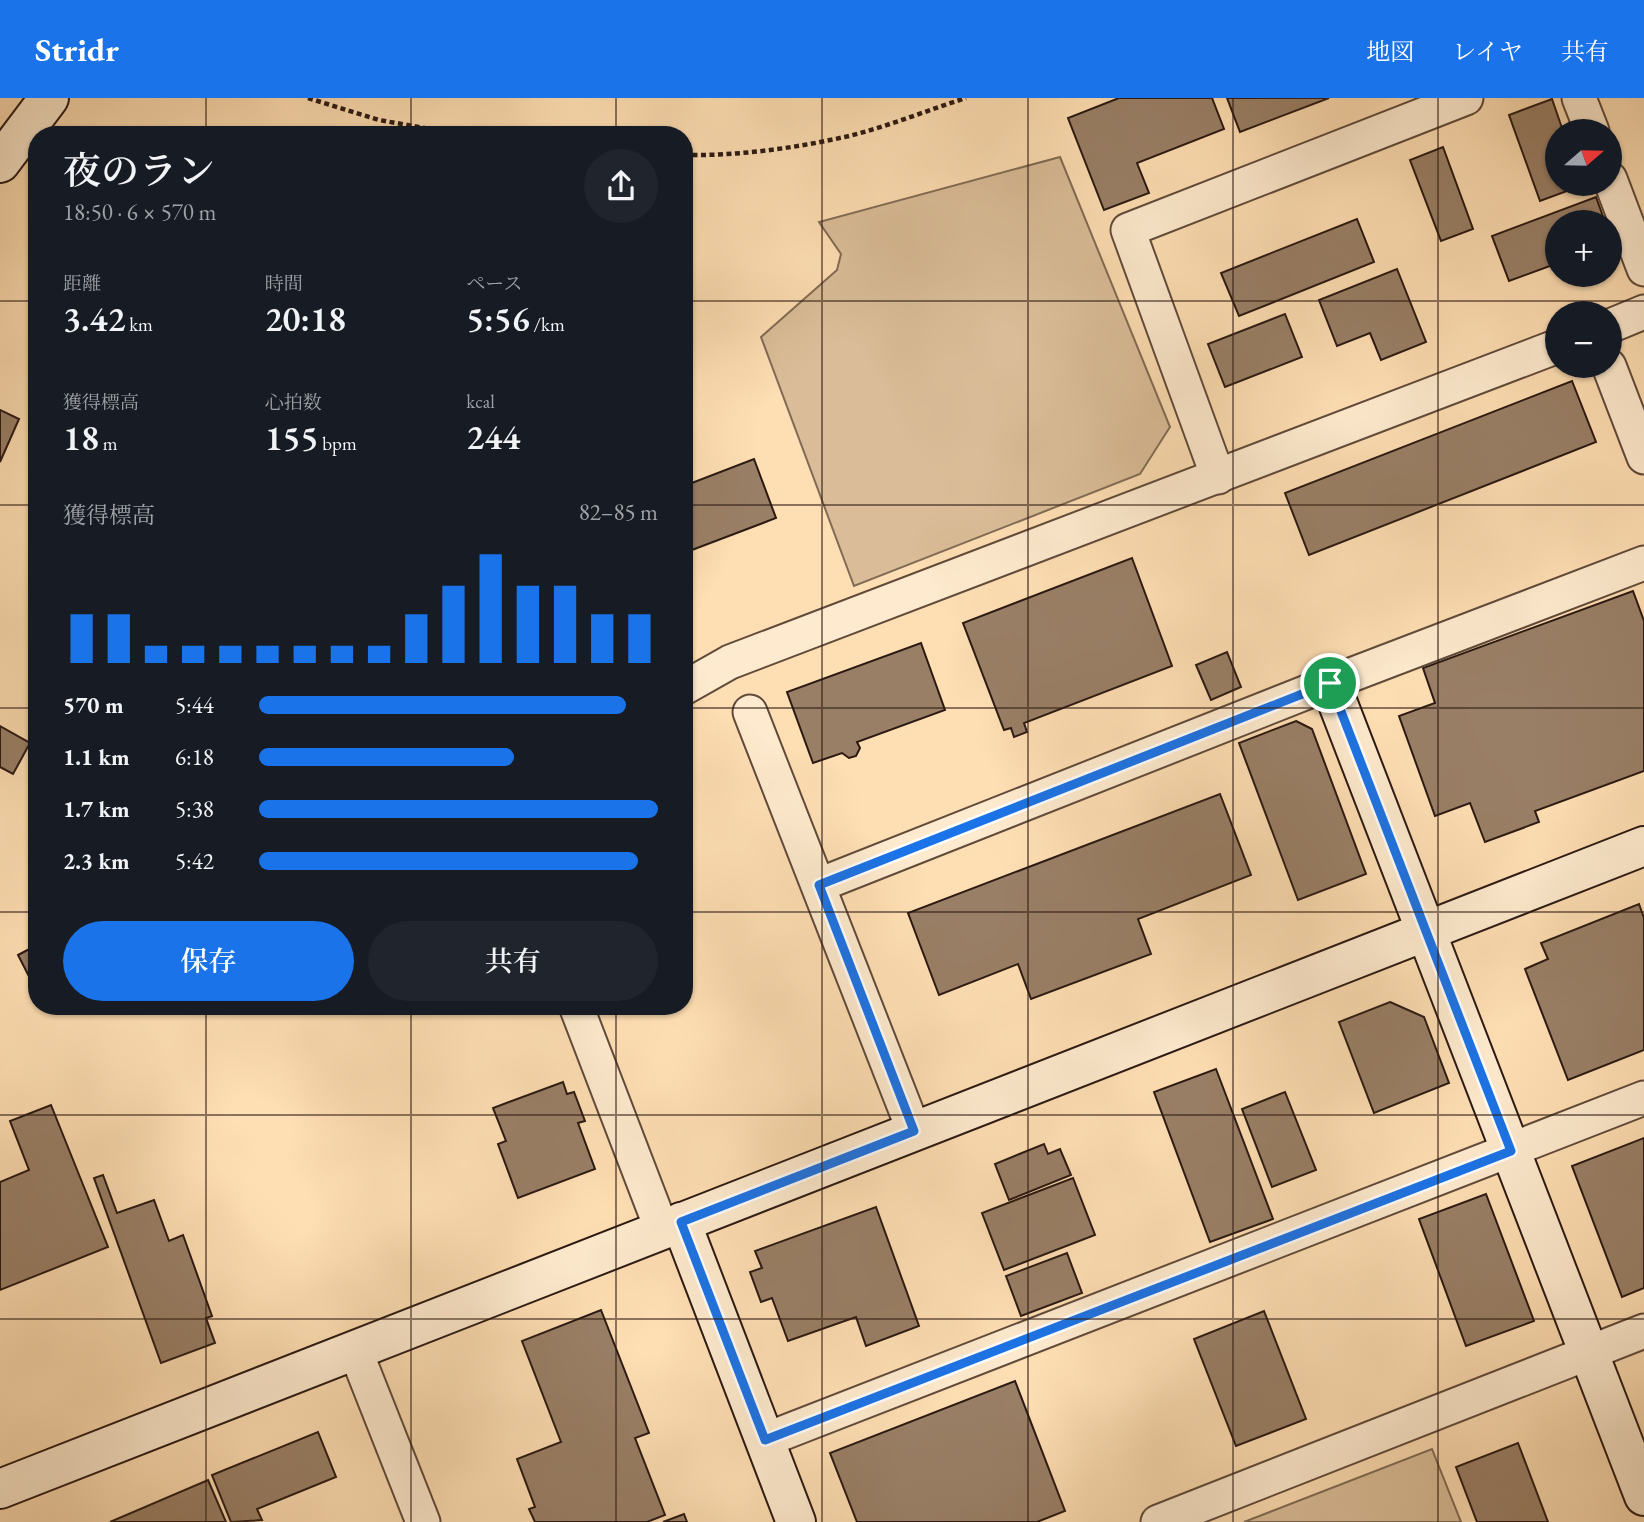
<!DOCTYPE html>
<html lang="ja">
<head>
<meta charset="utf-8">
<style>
  :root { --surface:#171b24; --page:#20242c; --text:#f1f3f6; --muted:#9ea1a6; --accent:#1a73e8 }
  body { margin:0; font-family:"EB Garamond","Noto Serif JP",serif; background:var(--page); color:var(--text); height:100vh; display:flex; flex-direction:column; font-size:26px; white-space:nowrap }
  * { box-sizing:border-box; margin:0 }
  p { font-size:23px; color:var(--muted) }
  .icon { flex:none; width:38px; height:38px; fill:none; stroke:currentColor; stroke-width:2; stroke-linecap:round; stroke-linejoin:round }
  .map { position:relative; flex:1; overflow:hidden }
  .panel { position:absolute; left:28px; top:28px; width:665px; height:889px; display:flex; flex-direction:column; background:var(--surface); border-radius:28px; box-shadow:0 2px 5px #0004 }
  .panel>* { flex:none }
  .needle { width:46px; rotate:70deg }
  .buttons { position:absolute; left:1545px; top:21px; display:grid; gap:14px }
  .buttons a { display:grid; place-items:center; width:77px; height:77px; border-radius:50%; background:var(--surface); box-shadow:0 2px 5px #0004; font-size:35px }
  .pin { position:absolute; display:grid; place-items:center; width:60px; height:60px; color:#fff; margin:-30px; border:4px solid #fff; border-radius:50%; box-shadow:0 2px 7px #0007 }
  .round { display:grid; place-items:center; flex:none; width:74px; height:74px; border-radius:37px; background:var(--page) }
  .headline { display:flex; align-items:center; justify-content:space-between; height:119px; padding:0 35px }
  h1 { font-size:38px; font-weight:600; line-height:52px }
  .metrics { display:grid; grid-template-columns:repeat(3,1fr); gap:10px; height:119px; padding:7px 35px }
  .metrics div { display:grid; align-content:center }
  .metrics b { font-size:35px; font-weight:600 }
  .metrics small { font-size:19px; font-weight:400 }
  .metrics p { font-size:19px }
  .chart { height:196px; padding:14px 35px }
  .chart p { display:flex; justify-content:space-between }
  .chart svg { width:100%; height:126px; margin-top:7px; stroke:var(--accent); stroke-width:6 }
  .primary-button { display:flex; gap:14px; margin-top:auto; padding:14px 35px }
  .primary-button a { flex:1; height:80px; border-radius:42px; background:var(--accent); color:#fff; font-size:28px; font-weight:600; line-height:80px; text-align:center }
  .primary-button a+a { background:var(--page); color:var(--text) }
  ul { padding:0 35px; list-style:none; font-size:23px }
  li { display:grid; grid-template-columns:112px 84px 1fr; align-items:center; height:52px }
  li i { height:18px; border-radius:9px; background:var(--accent) }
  header { display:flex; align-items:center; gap:42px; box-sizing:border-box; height:98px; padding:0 35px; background:var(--accent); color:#fff }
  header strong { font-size:33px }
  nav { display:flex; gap:38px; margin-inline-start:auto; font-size:24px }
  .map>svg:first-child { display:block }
  .green { fill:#dabd98; stroke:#826b55; stroke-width:2 }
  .building { fill:#997f66; stroke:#2b1912; stroke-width:2 }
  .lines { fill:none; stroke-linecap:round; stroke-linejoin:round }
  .street-casing { stroke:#604a3a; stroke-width:37 }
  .secondary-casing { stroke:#2b1912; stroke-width:42 }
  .path { stroke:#2b1912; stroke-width:4.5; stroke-dasharray:5 3.5; stroke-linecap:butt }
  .street { stroke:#feeace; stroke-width:33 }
  .secondary { stroke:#feeace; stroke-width:38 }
  .route-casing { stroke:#fff; stroke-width:14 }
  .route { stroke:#1a73e8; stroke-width:9 }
  .grid { fill:none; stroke:#2b1912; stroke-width:2; stroke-opacity:0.55 }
</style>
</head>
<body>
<header>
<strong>Stridr</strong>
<nav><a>地図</a><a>レイヤ</a><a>共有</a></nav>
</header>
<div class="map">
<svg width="1644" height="1424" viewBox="0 0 1644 1424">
  <rect width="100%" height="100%" fill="#fedeb3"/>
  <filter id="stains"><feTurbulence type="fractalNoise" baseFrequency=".00286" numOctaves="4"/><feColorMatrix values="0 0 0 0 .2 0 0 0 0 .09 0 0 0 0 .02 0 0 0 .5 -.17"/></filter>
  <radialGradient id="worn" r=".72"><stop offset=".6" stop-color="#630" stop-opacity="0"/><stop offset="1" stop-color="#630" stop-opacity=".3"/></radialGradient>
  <!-- green -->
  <g class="green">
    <path d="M1060,59l110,270 -30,47 -286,112 -93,-249 76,-67 4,-16 -22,-32z"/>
    <path d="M1432,1351l29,73h-217z"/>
  </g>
  <!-- building -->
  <g class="building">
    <path d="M1119,0h93l12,31 -87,34 12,30 -45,17 -36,-92z"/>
    <path d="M1227,0h102l-89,34z"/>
    <path d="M1552,1l11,32h-5v53l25,1 -43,16 -31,-86z"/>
    <path d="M1443,49l30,82 -32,12 -31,-81z"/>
    <path d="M1596,99l9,25h-47v41l-49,18 -17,-45z"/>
    <path d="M1357,121l17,43 -135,54 -18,-43z"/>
    <path d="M1397,171l29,73 -45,18 -11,-27 -33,13 -18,-46z"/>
    <path d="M1285,216l17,43 -77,30 -17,-43z"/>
    <path d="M1572,283l24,61 -287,113 -24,-62z"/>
    <path d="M0,312l19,9 -19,43z"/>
    <path d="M754,361l22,59 -92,35v-67z"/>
    <path d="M1132,460l40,108 -148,57 3,9 -13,5 -3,-9 -7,2 -41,-107z"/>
    <path d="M1633,493l11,30v150l-109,40 4,11 -54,20 -15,-39 -35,13 -36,-100 36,-13 -12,-35z"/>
    <path d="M921,545l24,67 -88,32 3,6 -4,8 -7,2 -7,-5 -29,10 -26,-71z"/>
    <path d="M1227,554l14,35 -30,13 -15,-35z"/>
    <path d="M1296,623l16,8 54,145 -68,26 -59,-157z"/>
    <path d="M0,628l30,17 -17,31 -13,-7z"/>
    <path d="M1220,696l31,81 -113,44 13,35 -120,45 -13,-35 -79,31 -31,-82z"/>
    <path d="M1639,806l5,14v132l-76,30 -43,-111 23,-10 -7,-16z"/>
    <path d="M37,847v47l-19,-37z"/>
    <path d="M1390,904l34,15 25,66 -75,30 -35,-91z"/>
    <path d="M1216,971l57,150 -63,23 -56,-150z"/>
    <path d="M563,984l4,12 7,-2 11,29 -7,2 17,46 -77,29 -20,-54 8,-3 -13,-33z"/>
    <path d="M1285,994l31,78 -44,17 -30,-78z"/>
    <path d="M51,1007l57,142 -108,43v-108l29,-12 -19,-49z"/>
    <path d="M1644,1040v150l-22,9 -50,-131z"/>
    <path d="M1044,1046l4,10 12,-5 11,26 -62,25 -14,-36z"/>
    <path d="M103,1077l14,38 37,-13 15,41 14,-6 29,81 -6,2 9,25 -54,20 -67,-185z"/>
    <path d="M1073,1080l22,57 -91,35 -22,-57z"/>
    <path d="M1486,1096l48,127 -68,25 -47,-127z"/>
    <path d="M876,1109l43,119 -53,20 -10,-29 -68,24 -16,-43 -11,4 -11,-30 12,-4 -7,-17z"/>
    <path d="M1067,1155l15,40 -61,23 -15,-40z"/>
    <path d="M601,1212l48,123 -14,5 30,77 -18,7h-112l-6,-13 6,-2 -18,-48 44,-17 -39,-101z"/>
    <path d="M1264,1213l42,108 -70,27 -42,-107z"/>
    <path d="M1015,1283l50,130 -28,11h-180l-27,-69z"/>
    <path d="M318,1334l18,45 -79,32 5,11 -31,2 -19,-47z"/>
    <path d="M1518,1345l30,79h-71l-21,-55z"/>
    <path d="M208,1382l18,42h-116z"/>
    <path d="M684,1416l3,8h-24z"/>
  </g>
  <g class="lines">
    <defs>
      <g id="street">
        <path d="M1579,0l13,33"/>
        <path d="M1610,81l34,90"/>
        <path d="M1610,228l34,-14"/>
        <path d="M1609,268l35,91"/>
        <path d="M1218,379l-90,-247 338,-132"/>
        <path d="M684,590l46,-26 828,-316"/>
        <path d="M750,614l164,419"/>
        <path d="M819,787l511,-202 314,-120"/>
        <path d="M576,908l86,224"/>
        <path d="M355,1252l68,172"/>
        <path d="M765,1342l879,-342"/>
        <path d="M1158,1424l486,-191"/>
      </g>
      <g id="secondary">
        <path d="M0,65l49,-65"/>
        <path d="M1330,585l314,813"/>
        <path d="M681,1124l115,300"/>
        <path d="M0,1391l1644,-643"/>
      </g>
    </defs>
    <!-- street casing -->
    <use href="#street" class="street-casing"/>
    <!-- secondary casing -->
    <use href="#secondary" class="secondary-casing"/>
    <!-- path -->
    <g class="path">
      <path d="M308,0l71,22 85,15"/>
      <path d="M684,57c55,1 112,-7 165,-19 40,-10 79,-26 117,-38"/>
    </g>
    <!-- street -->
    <use href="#street" class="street"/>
    <!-- secondary -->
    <use href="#secondary" class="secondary"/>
  </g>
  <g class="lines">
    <defs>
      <path id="route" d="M1330,585l181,468 -746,289 -84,-218 233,-91 -95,-246z"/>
    </defs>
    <!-- route casing -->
    <use href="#route" class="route-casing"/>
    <!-- route -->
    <use href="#route" class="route"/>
  </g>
  <!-- grid -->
  <path class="grid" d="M206,0v37M411,0v37M616,0v37M822,0v1424M1028,0v1424M1233,0v1424M1438,0v1424M0,203h37M684,203h960M0,407h37M684,407h960M0,610h37M684,610h960M0,814h37M684,814h960M206,908v516M411,908v516M616,908v516M0,1017h1644M0,1221h1644"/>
  <rect width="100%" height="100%" filter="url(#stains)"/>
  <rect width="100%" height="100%" fill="url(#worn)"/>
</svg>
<div class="buttons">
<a><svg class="needle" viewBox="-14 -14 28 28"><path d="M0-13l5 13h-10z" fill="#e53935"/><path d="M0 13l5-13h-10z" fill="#9ea1a6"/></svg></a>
<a>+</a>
<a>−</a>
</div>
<div class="pin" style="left:1330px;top:585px;background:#1e9e55"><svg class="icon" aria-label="arrive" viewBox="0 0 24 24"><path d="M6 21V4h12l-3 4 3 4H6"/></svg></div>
<section class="panel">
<div class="headline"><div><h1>夜のラン</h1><p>18:50 · 6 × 570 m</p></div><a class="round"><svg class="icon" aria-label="share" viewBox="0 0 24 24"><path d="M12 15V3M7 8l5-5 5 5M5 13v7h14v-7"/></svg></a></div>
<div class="metrics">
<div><p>距離</p><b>3.42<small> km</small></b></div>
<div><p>時間</p><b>20:18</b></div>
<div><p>ペース</p><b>5:56<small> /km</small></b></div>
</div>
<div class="metrics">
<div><p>獲得標高</p><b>18<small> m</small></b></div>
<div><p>心拍数</p><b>155<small> bpm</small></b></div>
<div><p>kcal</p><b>244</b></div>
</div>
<div class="chart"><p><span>獲得標高</span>82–85 m</p>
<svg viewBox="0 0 160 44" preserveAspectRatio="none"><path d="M5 44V27M15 44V27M25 44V38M35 44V38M45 44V38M55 44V38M65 44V38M75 44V38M85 44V38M95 44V27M105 44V17M115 44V6M125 44V17M135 44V17M145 44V27M155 44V27"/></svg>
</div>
<ul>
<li><b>570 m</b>5:44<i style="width:92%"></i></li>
<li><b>1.1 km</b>6:18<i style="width:64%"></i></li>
<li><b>1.7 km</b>5:38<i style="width:100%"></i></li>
<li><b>2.3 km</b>5:42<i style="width:95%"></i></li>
</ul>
<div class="primary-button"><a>保存</a><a>共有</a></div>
</section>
</div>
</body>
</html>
